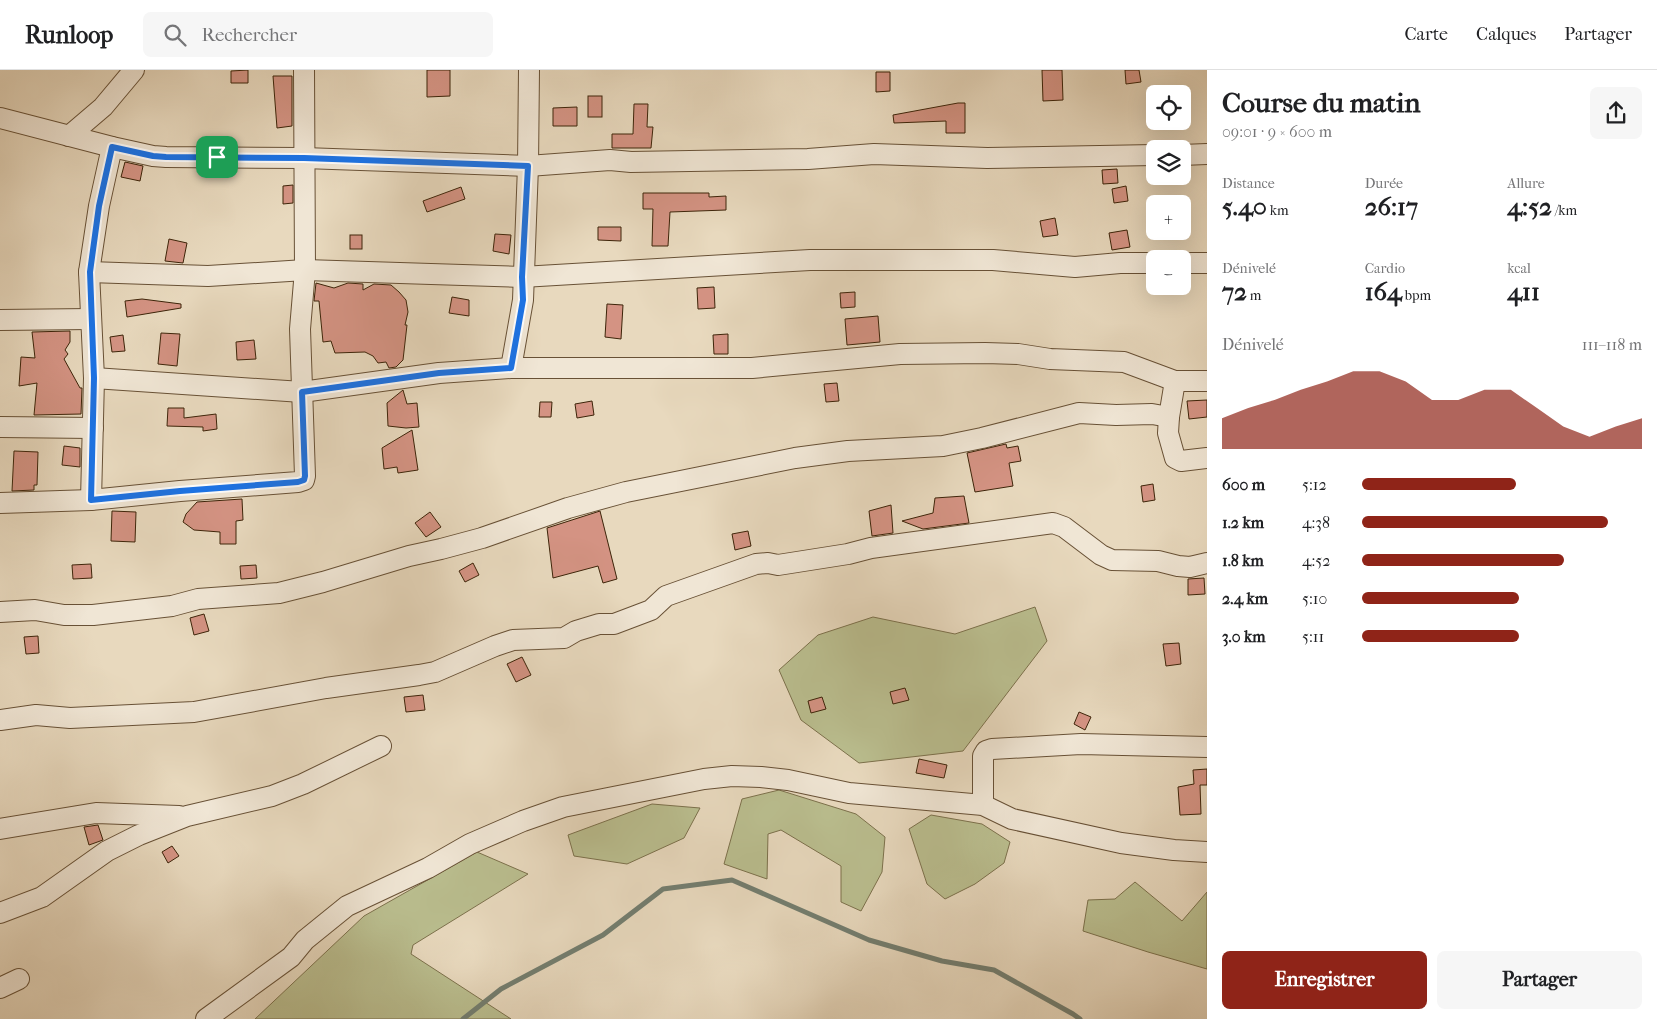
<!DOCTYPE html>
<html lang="fr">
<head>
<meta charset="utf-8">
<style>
  :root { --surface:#fff; --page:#f6f6f6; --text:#202124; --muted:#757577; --line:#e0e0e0; --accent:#8f2418 }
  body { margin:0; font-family:"IM FELL French Canon",serif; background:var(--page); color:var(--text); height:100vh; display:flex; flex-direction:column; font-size:19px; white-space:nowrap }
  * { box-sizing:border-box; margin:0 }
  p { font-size:16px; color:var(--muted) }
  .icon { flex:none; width:28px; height:28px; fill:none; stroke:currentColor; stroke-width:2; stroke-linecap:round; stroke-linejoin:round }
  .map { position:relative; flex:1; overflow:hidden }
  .panel { display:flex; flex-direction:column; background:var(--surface); width:450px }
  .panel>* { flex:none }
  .controls { position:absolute; left:1146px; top:15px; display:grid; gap:10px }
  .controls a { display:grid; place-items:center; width:45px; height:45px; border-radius:8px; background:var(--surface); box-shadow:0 5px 20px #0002; font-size:25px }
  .pin { position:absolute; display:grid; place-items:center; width:42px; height:42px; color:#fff; margin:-21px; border-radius:10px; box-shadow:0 2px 8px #0006 }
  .round { display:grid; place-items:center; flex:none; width:52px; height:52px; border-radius:8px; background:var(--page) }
  .overview { display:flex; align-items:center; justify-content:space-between; height:85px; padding:0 15px }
  h1 { font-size:28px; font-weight:800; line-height:38px }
  .stats { display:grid; grid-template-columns:repeat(3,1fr); gap:8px; height:85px; padding:5px 15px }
  .stats div { display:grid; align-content:center }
  .stats b { font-size:25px; font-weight:800 }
  .stats small { font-size:14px; font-weight:400 }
  .stats p { font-size:14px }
  .chart { height:140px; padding:10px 15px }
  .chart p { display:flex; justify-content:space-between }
  .chart svg { width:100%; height:90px; margin-top:5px; fill:var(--accent); opacity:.7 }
  .button { display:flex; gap:10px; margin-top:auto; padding:10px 15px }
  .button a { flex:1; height:58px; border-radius:8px; background:var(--accent); color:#fff; font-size:20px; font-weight:800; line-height:58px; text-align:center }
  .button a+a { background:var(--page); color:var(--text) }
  ul { padding:0 15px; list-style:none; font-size:16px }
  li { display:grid; grid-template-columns:80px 60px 1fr; align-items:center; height:38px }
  li i { height:12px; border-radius:6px; background:var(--accent) }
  header { display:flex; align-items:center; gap:30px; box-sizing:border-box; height:70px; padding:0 25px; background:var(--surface); border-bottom:1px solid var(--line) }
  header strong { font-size:24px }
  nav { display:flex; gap:28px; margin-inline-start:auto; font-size:18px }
  .search { width:350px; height:45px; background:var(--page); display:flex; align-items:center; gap:12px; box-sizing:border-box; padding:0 18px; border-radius:8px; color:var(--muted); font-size:19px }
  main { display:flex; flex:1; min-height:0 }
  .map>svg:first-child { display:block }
  .green { fill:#babe8f; stroke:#7c714c }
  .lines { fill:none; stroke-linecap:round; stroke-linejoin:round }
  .stream { stroke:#737e70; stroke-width:5 }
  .building { fill:#d49383; stroke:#3d2409 }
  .minor-casing { stroke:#685136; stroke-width:22 }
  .minor { stroke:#f0e6d5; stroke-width:20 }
  .route-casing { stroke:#fff; stroke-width:10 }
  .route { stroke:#1a73e8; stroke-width:6 }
</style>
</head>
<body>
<header>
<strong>Runloop</strong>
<div class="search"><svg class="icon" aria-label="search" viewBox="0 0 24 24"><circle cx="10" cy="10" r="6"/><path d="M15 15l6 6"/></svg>Rechercher</div>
<nav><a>Carte</a><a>Calques</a><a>Partager</a></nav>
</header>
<main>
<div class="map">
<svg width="1207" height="949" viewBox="0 0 1207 949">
  <rect width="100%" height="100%" fill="#e8d9be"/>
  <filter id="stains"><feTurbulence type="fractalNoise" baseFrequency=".004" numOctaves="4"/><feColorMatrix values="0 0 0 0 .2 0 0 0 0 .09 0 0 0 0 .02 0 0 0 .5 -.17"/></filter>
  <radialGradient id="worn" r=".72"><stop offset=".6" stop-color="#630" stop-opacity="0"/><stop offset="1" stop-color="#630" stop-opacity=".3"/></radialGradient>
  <!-- green -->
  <g class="green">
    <path d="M1035,537l12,34 -84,110 -104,12 -58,-43 -22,-50 39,-35 55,-18 82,17z"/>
    <path d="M779,720l77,24 29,23 -3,35 -21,39 -20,-9v-36l-60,-36 -13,4 -1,45 -43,-15 18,-65z"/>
    <path d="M652,734l48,4 -16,30 -57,26 -53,-8 -6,-21z"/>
    <path d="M931,745l51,9 28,18 -6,21 -29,21 -30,15 -18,-15 -18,-55z"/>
    <path d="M477,782l51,22 -115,71 -2,9 100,65h-256l109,-103z"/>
    <path d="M1135,812l47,39 25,-29v77l-59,-17 -65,-21 5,-31 27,-1z"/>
  </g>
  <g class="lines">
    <!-- stream -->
    <path class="stream" d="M463,949l38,-30 102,-54 60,-46 69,-9 137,60 73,21 52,9 79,44 7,5"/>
  </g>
  <!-- building -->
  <g class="building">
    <path d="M248,0v13h-17v-12z"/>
    <path d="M427,0h23v26l-23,1z"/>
    <path d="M1042,0h20l1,30 -20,1z"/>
    <path d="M1125,0h14l2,12 -15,2z"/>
    <path d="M876,2h14v19l-14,1z"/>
    <path d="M273,6h19v50l-15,2z"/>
    <rect x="588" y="26" width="14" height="21"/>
    <path d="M958,33h7v30h-19v-12l-52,2 -1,-8z"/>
    <path d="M634,34h14l-1,23h6l-2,21h-39v-14h21z"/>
    <path d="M577,37v19h-24v-18z"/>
    <path d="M125,92l18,4 -3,15 -19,-4z"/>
    <path d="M1117,99l1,14 -15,1 -1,-14z"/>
    <path d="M293,115v18l-10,1v-18z"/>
    <path d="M1126,116l2,15 -14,2 -2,-14z"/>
    <path d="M461,117l4,12 -38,13 -4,-11z"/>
    <path d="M643,123h66v4l17,-1v14l-56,2 -2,34h-16l1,-37h-10z"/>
    <path d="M1055,148l3,17 -15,2 -3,-16z"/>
    <path d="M598,157h23v14l-23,-1z"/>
    <path d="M1127,160l3,17 -18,3 -3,-17z"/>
    <path d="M495,164l16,1 -2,19 -16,-3z"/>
    <rect x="350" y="165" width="12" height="14"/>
    <path d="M169,169l18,4 -4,20 -18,-2z"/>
    <path d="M316,213l18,5 14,-5 15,1v6l11,-6 17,1 8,7 7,8 2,12 -3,13h2l-4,35 -7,7 -7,1 -3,-6 -8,1 -5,-7 -8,-4 -30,1 -4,-12 -8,1 -4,-41h-5z"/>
    <path d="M714,217l1,21 -17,1 -1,-21z"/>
    <path d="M855,222v15l-14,1 -1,-15z"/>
    <path d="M452,227l17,3v16l-20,-3z"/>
    <path d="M142,229l39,5v4l-54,9 -2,-16z"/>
    <path d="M607,234l16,1 -2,34 -16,-2z"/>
    <path d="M878,246l2,26 -33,3 -2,-26z"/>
    <path d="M70,261v11l-5,8 3,4 -4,5 16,29h2l-1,26 -47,1 3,-32 -18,3 2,-29 14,1 -3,-26z"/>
    <path d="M161,263l19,1 -3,32 -19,-2z"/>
    <path d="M728,264v20h-14l-1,-19z"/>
    <path d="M123,265l2,16 -13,1 -2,-15z"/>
    <path d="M254,270l2,19 -19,1 -1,-18z"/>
    <path d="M837,313l2,18 -13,1 -2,-18z"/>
    <path d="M403,320l4,14 10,-1 2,24 -13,1 -18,-2 -1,-23z"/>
    <path d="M1207,330v17l-18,2 -2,-18z"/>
    <path d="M592,331l2,14 -17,3 -2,-14z"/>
    <path d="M540,332h12l-1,15h-12z"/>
    <path d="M168,338h16v10l32,-4 1,15 -14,2v-4l-36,-1z"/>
    <path d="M412,360l6,40 -20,3 -1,-6 -13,2 -2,-21z"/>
    <path d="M1006,374l1,4 11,-2 3,15 -12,2 4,23 -38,6 -8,-39z"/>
    <path d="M64,376l16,2v19l-18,-2z"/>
    <path d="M14,381l24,1 -1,33h-3v5l-22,1z"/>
    <path d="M1153,414l2,16 -12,2 -2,-16z"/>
    <path d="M964,426l5,27 -46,6 -21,-8 31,-8 2,-15z"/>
    <path d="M242,429l1,21 -7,1v23h-16v-12l-26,-2 -11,-8 3,-8 11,-12z"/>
    <path d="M891,435l2,28 -21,3 -3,-25z"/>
    <path d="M112,441l24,1 -1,30 -24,-1z"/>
    <path d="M600,441l17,68 -14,4 -5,-17 -45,12 -6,-50z"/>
    <path d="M430,442l11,15 -15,10 -11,-14z"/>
    <path d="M748,461l3,15 -16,4 -3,-16z"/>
    <path d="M473,493l6,12 -14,7 -6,-11z"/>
    <path d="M91,494l1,14 -19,1 -1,-14z"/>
    <path d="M256,495l1,13 -16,1 -1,-13z"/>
    <path d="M1204,508l1,16 -17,1v-16z"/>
    <path d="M204,544l5,17 -15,4 -4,-17z"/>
    <path d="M38,566l1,17 -13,1 -2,-17z"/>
    <path d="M1179,573l2,21 -15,2 -3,-22z"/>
    <path d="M522,587l9,18 -15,7 -9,-18z"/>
    <path d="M905,618l4,12 -16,4 -3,-12z"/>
    <path d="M423,625l2,15 -19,2 -2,-15z"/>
    <path d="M822,627l4,12 -15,4 -3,-12z"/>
    <path d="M1079,642l12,5 -6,13 -11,-6z"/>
    <path d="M919,689l28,6 -3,13 -28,-5z"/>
    <path d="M1207,699v16h-7l1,29 -21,1 -2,-28 16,-3 -1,-14z"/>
    <path d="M98,755l5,15 -14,5 -5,-18z"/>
    <path d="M172,776l7,10 -11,7 -6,-11z"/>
  </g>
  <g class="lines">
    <defs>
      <g id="minor">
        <path d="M0,48l112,29 41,9 13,1 138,1 224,8 82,-6 21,2 177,-3 66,-5 113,4 168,-3"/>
        <path d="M69,66l34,-29 31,-37"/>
        <path d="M1182,85l25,-1"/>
        <path d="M1182,193h25"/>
        <path d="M89,202l119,4 97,-6 217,7 288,-17h183l82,7 45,-4h35"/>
        <path d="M0,250l90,-1"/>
        <path d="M511,298l12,-68 5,-134 1,-96"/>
        <path d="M94,308l208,14 137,-19 72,-5h241l148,-14 85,-1 33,1 32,5 74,3 51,19"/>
        <path d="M1169,347l-1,16 7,25 6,3 26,-3"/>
        <path d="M0,357l93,1"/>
        <path d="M91,430l3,-122 -5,-106 10,-66 13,-59"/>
        <path d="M0,433l91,-3 89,-9 118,-9 6,-2 1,-4 -5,-147 5,-59 -1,-200"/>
        <path d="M0,542l35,-2 29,5h29l79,-9 26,-7 81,-6 44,-11 86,-26 32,-7 41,-11 86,-30 58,-16 169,-34 53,-7 95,-5 39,-8 97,-25 37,2 36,-1 17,3 6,-36h32"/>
        <path d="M0,650l36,-5 34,3 124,-6 132,-24 93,-13 16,-3 60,-26 18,-6 51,-2 12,-7 23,-7h15l37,-14 15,-14 90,-32 12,-1 10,2 70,-11 23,-6 182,-25 11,4 37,28 11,5 46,1 20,5 12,1 17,-4"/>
        <path d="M983,735v-49l3,-5 6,-2 89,-5 126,3"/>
        <path d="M0,759l96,-16 83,3"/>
        <path d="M0,843l42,-16 65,-46 32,-16 48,-19 85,-20 31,-12 78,-38"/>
        <path d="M0,918l19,-9"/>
        <path d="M206,949l85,-62 14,-17 42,-34 81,-38 42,-24 53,-23 40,-14 141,-28 28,-3 29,1 27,3 61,13 134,12 29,14 109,24 53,7 33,2"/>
      </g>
    </defs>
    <!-- minor casing -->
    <use href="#minor" class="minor-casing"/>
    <!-- minor -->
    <use href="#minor" class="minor"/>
  </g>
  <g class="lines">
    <defs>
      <path id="route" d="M112,77l41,9 13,1 138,1 224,8 -6,111 1,23 -12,68 -72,5 -137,19 3,84 -1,4 -6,2 -118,9 -89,9 3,-122 -4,-106 9,-66z"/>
    </defs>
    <!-- route casing -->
    <use href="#route" class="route-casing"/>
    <!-- route -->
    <use href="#route" class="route"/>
  </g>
  <rect width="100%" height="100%" filter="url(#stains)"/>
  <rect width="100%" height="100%" fill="url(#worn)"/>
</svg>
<div class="controls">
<a><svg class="icon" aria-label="locate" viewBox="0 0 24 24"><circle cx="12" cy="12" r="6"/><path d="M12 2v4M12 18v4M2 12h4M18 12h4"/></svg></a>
<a><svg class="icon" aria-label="layers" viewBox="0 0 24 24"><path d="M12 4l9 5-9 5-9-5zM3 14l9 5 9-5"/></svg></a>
<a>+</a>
<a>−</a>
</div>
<div class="pin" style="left:217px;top:87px;background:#1e9e55"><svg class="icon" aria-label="arrive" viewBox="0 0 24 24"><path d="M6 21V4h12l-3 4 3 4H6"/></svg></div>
</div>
<section class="panel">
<div class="overview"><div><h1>Course du matin</h1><p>09:01 · 9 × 600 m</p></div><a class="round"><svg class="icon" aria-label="share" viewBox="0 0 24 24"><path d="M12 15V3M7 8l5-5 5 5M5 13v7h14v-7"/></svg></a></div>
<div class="stats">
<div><p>Distance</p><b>5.40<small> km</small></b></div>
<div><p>Durée</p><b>26:17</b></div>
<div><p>Allure</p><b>4:52<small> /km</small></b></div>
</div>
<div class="stats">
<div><p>Dénivelé</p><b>72<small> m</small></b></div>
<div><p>Cardio</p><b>164<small> bpm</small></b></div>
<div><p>kcal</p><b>411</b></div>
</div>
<div class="chart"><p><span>Dénivelé</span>111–118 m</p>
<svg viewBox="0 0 160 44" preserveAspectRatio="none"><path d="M0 44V29L10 24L20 20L30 15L40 11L50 6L60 6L70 11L80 20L90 20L100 15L110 15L120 24L130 33L140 38L150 33L160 29V44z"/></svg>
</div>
<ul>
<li><b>600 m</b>5:12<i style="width:55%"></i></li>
<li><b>1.2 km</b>4:38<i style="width:88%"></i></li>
<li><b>1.8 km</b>4:52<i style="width:72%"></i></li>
<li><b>2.4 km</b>5:10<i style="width:56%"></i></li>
<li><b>3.0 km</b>5:11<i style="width:56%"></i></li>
</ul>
<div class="button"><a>Enregistrer</a><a>Partager</a></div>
</section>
</main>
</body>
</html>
